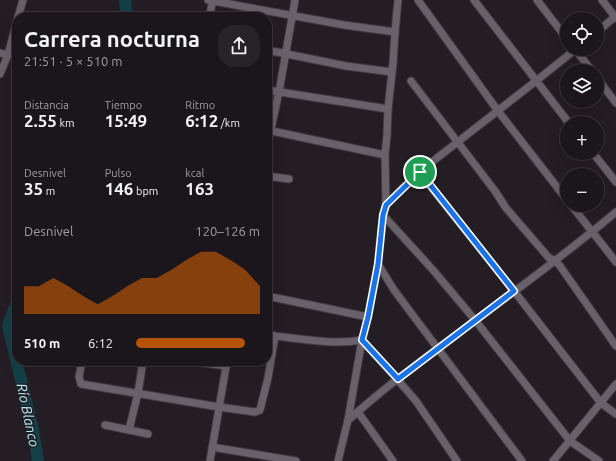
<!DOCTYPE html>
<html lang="es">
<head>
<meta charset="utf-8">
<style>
  :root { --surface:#1b161b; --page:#282328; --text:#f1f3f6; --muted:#a09fa3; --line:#39353a; --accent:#b45309 }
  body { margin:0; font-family:Ubuntu,sans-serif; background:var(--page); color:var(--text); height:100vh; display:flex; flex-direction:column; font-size:15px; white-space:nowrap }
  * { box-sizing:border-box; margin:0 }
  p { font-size:13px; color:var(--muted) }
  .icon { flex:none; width:22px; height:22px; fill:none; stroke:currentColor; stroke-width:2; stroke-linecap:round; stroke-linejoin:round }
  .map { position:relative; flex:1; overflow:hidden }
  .panel { position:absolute; left:12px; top:12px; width:260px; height:354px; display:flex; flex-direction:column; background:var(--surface); border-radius:16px; box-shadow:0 4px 16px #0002,0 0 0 1px var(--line) }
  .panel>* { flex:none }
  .buttons { position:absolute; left:560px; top:12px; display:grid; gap:8px }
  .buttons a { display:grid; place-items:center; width:44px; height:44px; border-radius:50%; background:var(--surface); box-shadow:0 4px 16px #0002,0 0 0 1px var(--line); font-size:20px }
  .pin { position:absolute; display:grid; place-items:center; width:34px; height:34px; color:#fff; margin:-17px; border:2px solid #fff; border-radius:50%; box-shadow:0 1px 4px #0007 }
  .round { display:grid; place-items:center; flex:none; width:42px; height:42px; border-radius:16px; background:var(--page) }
  .summary { display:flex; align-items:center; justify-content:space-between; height:68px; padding:0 12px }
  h1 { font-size:22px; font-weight:700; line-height:30px }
  .metrics { display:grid; grid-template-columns:repeat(3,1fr); gap:6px; height:68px; padding:4px 12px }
  .metrics div { display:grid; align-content:center }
  .metrics b { font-size:17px; font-weight:700 }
  .metrics small { font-size:11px; font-weight:400 }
  .metrics p { font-size:11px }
  .chart { height:112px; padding:8px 12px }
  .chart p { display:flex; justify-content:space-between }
  .chart svg { width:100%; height:72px; margin-top:4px; fill:var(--accent); opacity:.7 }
  ul { padding:0 12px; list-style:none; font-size:13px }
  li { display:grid; grid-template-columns:64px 48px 1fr; align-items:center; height:30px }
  li i { height:10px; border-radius:5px; background:var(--accent) }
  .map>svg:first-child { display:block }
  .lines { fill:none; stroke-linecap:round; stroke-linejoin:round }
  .river { stroke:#134046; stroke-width:12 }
  .minor-casing { stroke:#403b40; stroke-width:9 }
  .minor { stroke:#696169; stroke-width:7 }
  .route-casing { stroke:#fff; stroke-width:8 }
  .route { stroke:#1a73e8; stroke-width:5 }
  .labels { text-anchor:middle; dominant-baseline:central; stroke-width:3; stroke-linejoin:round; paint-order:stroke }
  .water-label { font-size:14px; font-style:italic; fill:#b5f1f8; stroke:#241d24 }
</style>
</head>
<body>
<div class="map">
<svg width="616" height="461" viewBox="0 0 616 461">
  <rect width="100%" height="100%" fill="#241d24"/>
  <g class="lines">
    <!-- river -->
    <g class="river">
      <path d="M125,0l2,17"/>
      <path d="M17,301l-9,25 25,104 5,31"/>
    </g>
    <defs>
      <g id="minor">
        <path d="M208,0l136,25 51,7"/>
        <path d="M418,0l80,111 69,89"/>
        <path d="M474,0l95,123"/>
        <path d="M537,0l30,39"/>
        <path d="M602,0l14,18"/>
        <path d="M18,17l5,-17"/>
        <path d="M209,17l4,-17"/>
        <path d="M597,32l19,-16"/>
        <path d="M575,49l17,22"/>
        <path d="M267,50l79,16 46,6"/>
        <path d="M0,53l8,2"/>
        <path d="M0,74l8,-19 9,-34"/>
        <path d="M597,78l19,25"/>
        <path d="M411,81l84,110 11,17 43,50 7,3 4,5 56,80"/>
        <path d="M267,90l121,19"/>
        <path d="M267,130l118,25"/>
        <path d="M267,147l12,-55 16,-92"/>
        <path d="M593,153l23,29"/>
        <path d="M419,172l95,119 87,112 15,11"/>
        <path d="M267,176l22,3"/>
        <path d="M386,205l33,-33 117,-91 40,-32"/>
        <path d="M571,205l45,57"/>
        <path d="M383,215l50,55 42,50 95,121 29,20"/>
        <path d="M378,264l16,26 128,171"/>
        <path d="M267,296l101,21"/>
        <path d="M267,334l8,2"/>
        <path d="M82,361l-3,16 2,7 138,23 36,5 5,-2 8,-32 7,-42c29,3 58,9 87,4l35,39 19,22 41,60"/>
        <path d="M143,361l-5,32 -9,37 19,4"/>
        <path d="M189,361l37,5"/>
        <path d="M358,412l35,49"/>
        <path d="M348,420c17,-14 33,-29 51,-42 72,-56 147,-107 217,-166"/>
        <path d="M105,425l24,5"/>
        <path d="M212,447l84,14"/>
        <path d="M210,461l17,-100"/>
        <path d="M338,461l10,-41 14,-80 6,-23 10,-53 5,-49 3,-10 -1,-50 2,-20 1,-26 5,-46 2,-31 3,-32"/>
        <path d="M553,461l63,-77"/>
      </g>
    </defs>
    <!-- minor casing -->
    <use href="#minor" class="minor-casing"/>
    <!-- minor -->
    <use href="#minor" class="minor"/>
  </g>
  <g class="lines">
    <defs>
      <path id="route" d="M420,172l94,119 -116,88 -36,-39 6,-23 10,-53 5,-49 3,-10z"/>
    </defs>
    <!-- route casing -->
    <use href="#route" class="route-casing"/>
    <!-- route -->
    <use href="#route" class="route"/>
  </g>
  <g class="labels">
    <!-- water labels -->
    <g class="water-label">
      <text transform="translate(28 415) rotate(78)">Río Blanco</text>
    </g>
  </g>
</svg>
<div class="buttons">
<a><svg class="icon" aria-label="locate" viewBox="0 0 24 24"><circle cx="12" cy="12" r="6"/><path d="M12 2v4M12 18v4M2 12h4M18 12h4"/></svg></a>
<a><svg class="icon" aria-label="layers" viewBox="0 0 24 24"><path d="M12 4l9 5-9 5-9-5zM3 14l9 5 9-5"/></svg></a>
<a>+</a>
<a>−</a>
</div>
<div class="pin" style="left:420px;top:172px;background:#1e9e55"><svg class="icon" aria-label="arrive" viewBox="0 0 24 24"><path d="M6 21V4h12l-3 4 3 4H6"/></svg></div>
<section class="panel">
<div class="summary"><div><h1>Carrera nocturna</h1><p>21:51 · 5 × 510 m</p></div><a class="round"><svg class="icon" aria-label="share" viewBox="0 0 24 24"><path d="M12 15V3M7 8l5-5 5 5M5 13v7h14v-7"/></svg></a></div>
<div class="metrics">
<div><p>Distancia</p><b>2.55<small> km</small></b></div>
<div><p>Tiempo</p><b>15:49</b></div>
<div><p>Ritmo</p><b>6:12<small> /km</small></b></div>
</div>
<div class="metrics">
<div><p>Desnivel</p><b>35<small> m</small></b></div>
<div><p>Pulso</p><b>146<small> bpm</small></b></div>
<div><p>kcal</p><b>163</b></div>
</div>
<div class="chart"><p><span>Desnivel</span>120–126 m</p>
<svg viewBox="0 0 160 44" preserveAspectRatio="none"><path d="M0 44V27L10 27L20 22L30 27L40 33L50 38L60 33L70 27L80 22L90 22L100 17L110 11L120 6L130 6L140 11L150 17L160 27V44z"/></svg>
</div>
<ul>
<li><b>510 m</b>6:12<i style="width:88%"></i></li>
</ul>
</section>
</div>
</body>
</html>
